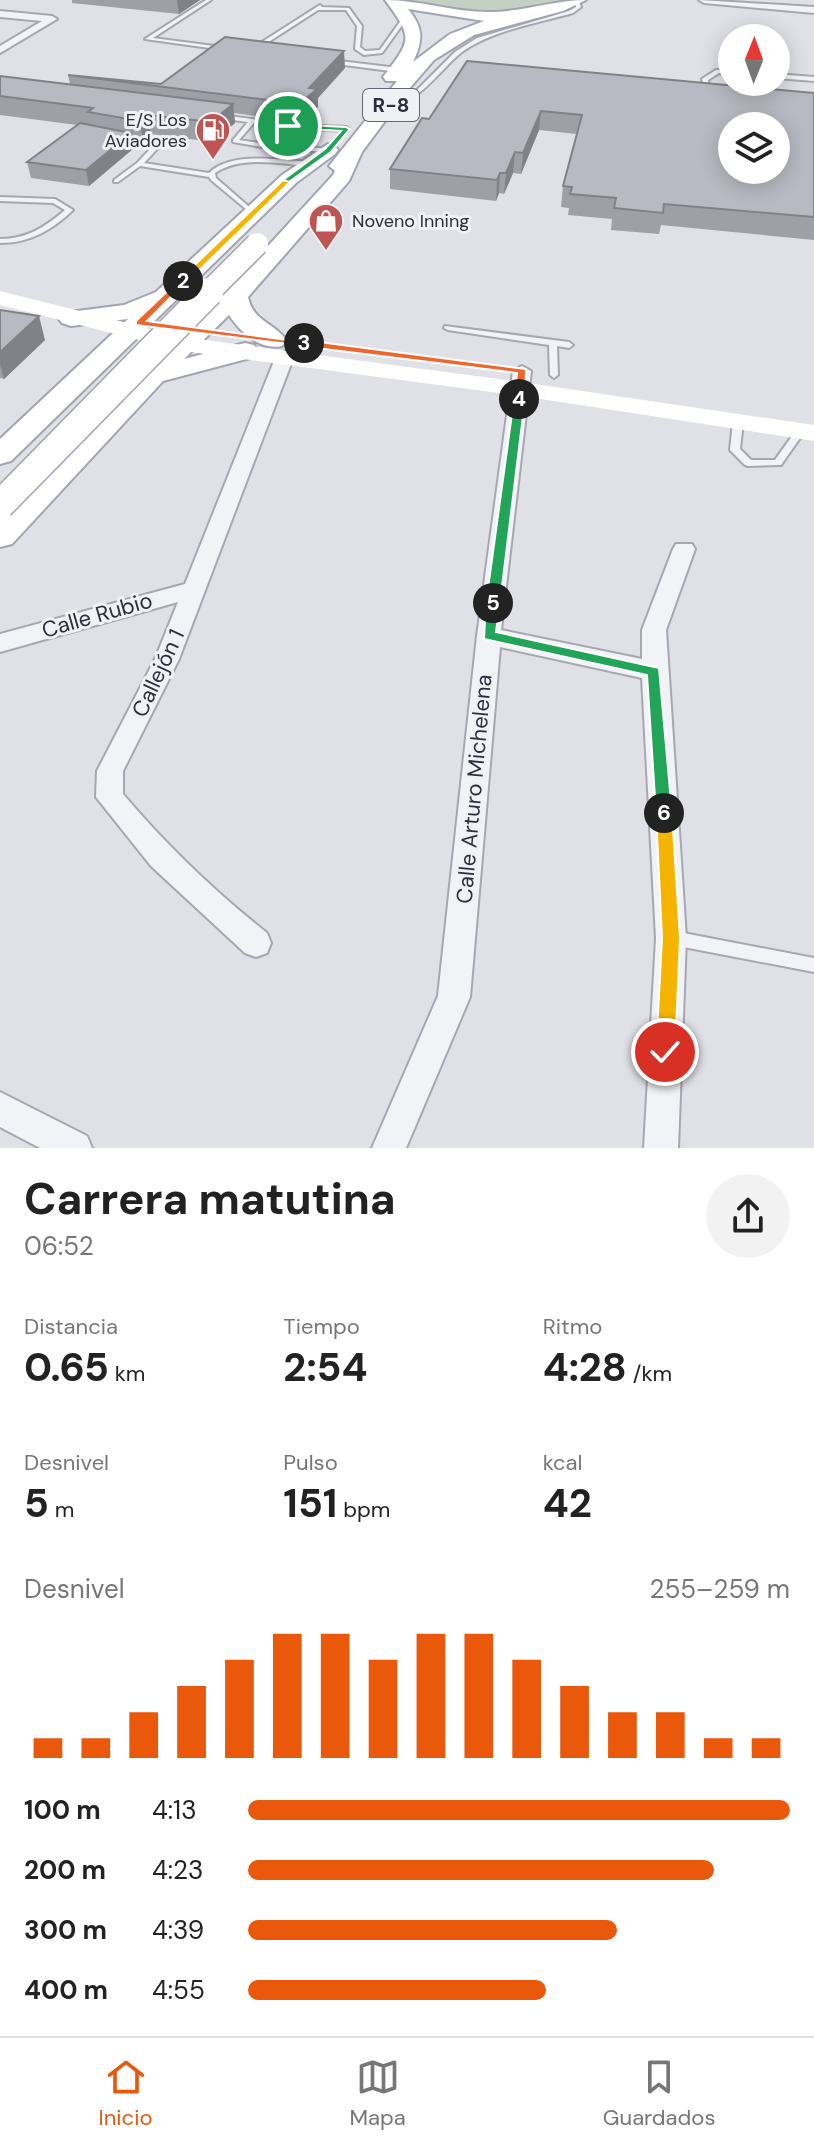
<!DOCTYPE html>
<html lang="es">
<head>
<meta charset="utf-8">
<style>
  :root { --surface:#fff; --page:#f2f2f2; --text:#222; --muted:#767676; --line:#e0e0e0; --accent:#ea580c }
  body { margin:0; font-family:"DM Sans",sans-serif; background:var(--page); color:var(--text); height:100vh; display:flex; flex-direction:column; font-size:30px; white-space:nowrap }
  * { box-sizing:border-box; margin:0 }
  p { font-size:26px; color:var(--muted) }
  .icon { flex:none; width:44px; height:44px; fill:none; stroke:currentColor; stroke-width:2; stroke-linecap:round; stroke-linejoin:round }
  .map { position:relative; height:1148px; overflow:hidden }
  .details { display:flex; flex-direction:column; background:var(--surface); flex:1 }
  .details>* { flex:none }
  .needle { width:52px; rotate:1deg }
  .fabs { position:absolute; left:718px; top:24px; display:grid; gap:16px }
  .fabs a { display:grid; place-items:center; width:72px; height:72px; border-radius:50%; background:var(--surface); box-shadow:0 4px 20px #0003; font-size:40px }
  .pin { position:absolute; display:grid; place-items:center; width:68px; height:68px; color:#fff; margin:-34px; border:4px solid #fff; border-radius:50%; box-shadow:0 2px 8px #0007 }
  .km { position:absolute; width:40px; height:40px; margin:-20px; border-radius:50%; background:#222; color:#fff; font-size:22px; line-height:40px; text-align:center }
  .round { display:grid; place-items:center; flex:none; width:84px; height:84px; border-radius:42px; background:var(--page) }
  .overview { display:flex; align-items:center; justify-content:space-between; height:136px; padding:0 24px }
  h1 { font-size:44px; font-weight:700; line-height:60px }
  .stats { display:grid; grid-template-columns:repeat(3,1fr); gap:12px; height:136px; padding:8px 24px }
  .stats div { display:grid; align-content:center }
  .stats b { font-size:40px; font-weight:700 }
  .stats small { font-size:22px; font-weight:400 }
  .stats p { font-size:22px }
  .chart { height:224px; padding:16px 24px }
  .chart p { display:flex; justify-content:space-between }
  .chart svg { width:100%; height:144px; margin-top:8px; stroke:var(--accent); stroke-width:6 }
  ul { padding:0 24px; list-style:none; font-size:26px }
  li { display:grid; grid-template-columns:128px 96px 1fr; align-items:center; height:60px }
  li i { height:20px; border-radius:10px; background:var(--accent) }
  .menu { display:flex; justify-content:space-around; align-items:center; height:112px; border-top:2px solid var(--line); background:var(--surface); font-size:22px; color:var(--muted) }
  .menu a { display:grid; justify-items:center; gap:4px }
  .menu .on { color:var(--accent) }
  .map>svg:first-child { display:block }
  .green { fill:#c3d0c2 }
  .lines { fill:none; stroke-linecap:round; stroke-linejoin:round }
  .lane-casing { stroke:#a6a8b1; stroke-width:4 }
  .street-casing { stroke:#a6a8b1; stroke-width:4 }
  .primary-casing { stroke:#a1a4b2; stroke-width:4 }
  .lane { fill:#f2f3f6; fill-rule:evenodd }
  .street { fill:#f2f3f6; fill-rule:evenodd }
  .secondary { fill:#fff; fill-rule:evenodd }
  .primary { fill:#fff; fill-rule:evenodd }
  .primary-bridge-far1-casing { stroke:#a1a4b2; stroke-width:25; stroke-linecap:butt }
  .primary-bridge-casing { stroke:#a1a4b2; stroke-width:31; stroke-linecap:butt }
  .primary-bridge-far1 { stroke:#fff; stroke-width:22 }
  .primary-bridge { stroke:#fff; stroke-width:28 }
  .wall { fill:#9ea0a8 }
  .shaded-wall { fill:#818288 }
  .building { fill:#b8bac3; stroke:#818288; stroke-width:2; fill-rule:evenodd }
  .split-1 { fill:#22a559; stroke:#fff; stroke-width:2 }
  .split-2 { fill:#f5b400; stroke:#fff; stroke-width:2 }
  .split-3 { fill:#f0652b; stroke:#fff; stroke-width:2 }
  .split-4 { fill:#f0652b; stroke:#fff; stroke-width:2 }
  .split-5 { fill:#22a559; stroke:#fff; stroke-width:2 }
  .split-6 { fill:#22a559; stroke:#fff; stroke-width:2 }
  .split-7 { fill:#f5b400; stroke:#fff; stroke-width:2 }
  .labels { text-anchor:middle; dominant-baseline:central; stroke-width:6; stroke-linejoin:round; paint-order:stroke }
  .far-poi-label { font-size:18px; fill:#2a2e3d; stroke:#eff1f5; text-anchor:end }
  .shield { fill:#eff1f5; stroke:#656874; stroke-width:2 }
  .shield-label { font-size:20px; font-weight:bold; fill:#2a2e3d }
  .street-label { font-size:22px; fill:#2a2e3d; stroke:#eff1f5 }
</style>
</head>
<body>
<div class="map">
<svg width="814" height="1148" viewBox="0 0 814 1148">
  <rect width="100%" height="100%" fill="#e0e1e7"/>
  <!-- green -->
  <path class="green" d="M405,0h163c-49,19 -113,16 -163,0z"/>
  <g class="lines">
    <defs>
      <g id="lane">
        <path d="M206,0h5l-58,38 69,9 2,3 -79,-11z"/>
        <path d="M575,1h4l2,6 -8,6c-36,10 -82,18 -111,39 -20,15 -47,57 -74,52l27,-12 40,-40 22,-14 92,-27 7,-4z"/>
        <path d="M320,5l2,2 27,1 13,18 -2,21 5,4 15,-1 24,-34 4,1 -26,36 -18,2 -9,-6 2,-23 -11,-16h-28l-62,40 -5,-1z"/>
        <path d="M331,60l67,8 3,2 -3,2 -69,-9z"/>
        <path d="M716,70h16v4l-13,-1 -11,7 1,7 8,4 -3,2 -10,-4 -2,-10z"/>
        <path d="M776,74l38,3v4l-38,-3z"/>
        <path d="M220,115l80,10 46,2 3,2 -3,2 -56,-3 -17,16 57,5v2l-2,1 -60,-4 -35,-6v-2l15,-18 -30,-4 -1,-1zM254,123l30,4 -17,17 -28,-4z"/>
        <path d="M120,139l38,7v2l-14,15 65,10c22,-22 71,-13 100,-11l3,2 -3,2c-29,-2 -68,-11 -94,7l1,5 39,34v2l-2,1 -42,-35 -2,-3 -69,-11 -22,16h-4v-2l23,-17 14,-15 -33,-6v-2z"/>
        <path d="M0,197l55,2 18,11c-21,20 -43,33 -73,33v-4c27,0 45,-12 65,-29l-12,-7 -53,-2z"/>
        <path d="M445,326l124,16 4,3 -4,3 -12,-2 1,29 -4,3 -4,-3 -1,-30 -101,-15 -4,-2z"/>
        <path d="M738,419l5,3 -3,27 11,11h24l22,-31 3,-1 5,3 -24,34 -33,1 -3,-1 -15,-15 3,-28z"/>
        <path d="M673,931l141,27v14l-141,-27 -5,-2 -2,-5 2,-5z"/>
      </g>
      <g id="street">
        <path d="M699,0l115,7v6l-110,-10z"/>
        <path d="M0,11l52,5 5,3 -57,34v-7l42,-25 -42,-4z"/>
        <path d="M285,351l9,5 -115,303 -56,112v23c43,51 91,97 144,139l4,10 -4,10 -11,4 -11,-4 -94,-87 -55,-69 1,-26 58,-112 23,-57 -178,50v-18l185,-50 91,-228z"/>
        <path d="M522,366l9,5 -30,259 141,29v-29l31,-81 3,-5h16l3,5 -29,81 20,308 -8,210h-34l12,-210 -14,-260 -142,-31 -30,350 -64,151h-34l66,-152 39,-360 36,-265z"/>
        <path d="M0,1092l87,44 5,12h-52l-40,-21z"/>
      </g>
      <g id="primary">
        <path d="M385,0c35,0 68,12 104,12 34,0 65,-12 97,-12l-23,11 -89,24 -40,25 -26,30 -46,62 -13,29 -101,116c5,25 26,25 38,43l-4,6c-22,5 -41,-13 -53,-31l-45,44 61,-16 9,2 4,6 -4,6 -91,24 -151,163 -12,3v-31l174,-178 53,-47 106,-116 2,-4 -6,-5 68,-85h-11l-3,-4c29,-38 30,-39 2,-77zM408,9l76,12 -34,13 -37,28c10,-21 11,-34 -5,-53z"/>
        <path d="M328,144l7,2 3,4 -3,4 -39,29 -285,278 -11,3v-25l128,-120 -57,7 -9,-3 -4,-5 4,-5 62,-8 32,-13 126,-117z"/>
      </g>
    </defs>
    <!-- lane casing -->
    <use href="#lane" class="lane-casing"/>
    <!-- street casing -->
    <use href="#street" class="street-casing"/>
    <!-- primary casing -->
    <use href="#primary" class="primary-casing"/>
    <!-- lane -->
    <use href="#lane" class="lane"/>
    <!-- street -->
    <use href="#street" class="street"/>
    <!-- secondary -->
    <path class="secondary" d="M0,291l183,46 338,45 293,43v16l-293,-45 -338,-45 -183,-46z"/>
    <!-- primary -->
    <use href="#primary" class="primary"/>
    <defs>
      <path id="primary-bridge-far1" d="M207,294l50,-50"/>
      <path id="primary-bridge" d="M0,505l209,-213"/>
    </defs>
    <!-- primary-bridge-far1 casing -->
    <use href="#primary-bridge-far1" class="primary-bridge-far1-casing"/>
    <!-- primary-bridge casing -->
    <use href="#primary-bridge" class="primary-bridge-casing"/>
    <!-- primary-bridge-far1 -->
    <use href="#primary-bridge-far1" class="primary-bridge-far1"/>
    <!-- primary-bridge -->
    <use href="#primary-bridge" class="primary-bridge"/>
  </g>
  <!-- wall -->
  <g class="wall">
    <path d="M72,0h128l-21,14 -107,-11z"/>
    <path d="M345,68l-27,30v9l-18,15 -66,-9 1,10 -22,19 -62,-8 -8,6 -11,-1 2,9 -45,38 -58,-8 -4,-16 50,-37 -77,-10v-39l70,8 -2,-9 93,9z"/>
    <path d="M814,93v147l-153,-15 -2,9 -48,-4 1,-11 -44,-4 1,-7 -8,-1 2,-21 14,-52 -38,-4 -18,44 -8,-1 -9,21 -5,-1 -3,8 -106,-12v-20l39,-50z"/>
    <path d="M0,310l45,30 -41,39 -4,-1z"/>
  </g>
  <!-- shaded-wall -->
  <g class="shaded-wall">
    <path d="M177,0h23l-21,14z"/>
    <path d="M344,51l1,17 -27,30v9l-18,15 -1,-18 10,-16z"/>
    <path d="M233,104l2,19 -22,19 -2,-20z"/>
    <path d="M541,111l-2,19 -18,44 2,-21z"/>
    <path d="M148,115l3,19 -8,6 -3,-19z"/>
    <path d="M131,133l3,15 -45,38 -3,-16z"/>
    <path d="M515,152l-2,21 -9,21 2,-21z"/>
    <path d="M500,173l-1,20 -3,8 1,-21z"/>
    <path d="M39,316l6,24 -41,39 -4,-15v-12z"/>
  </g>
  <!-- building -->
  <g class="building">
    <path d="M225,37l119,14 -35,37 8,1 -18,15 -231,-29 93,9z"/>
    <path d="M467,61l347,32v124l-150,-13 -1,9 -49,-5 2,-10 -46,-4 2,-7 -9,-1 19,-71 -41,-4 -18,42 -8,-1 -9,21h-6l-3,7 -107,-11 32,-51 7,1zM732,126h44v44h-44z"/>
    <path d="M0,76l233,28 -22,18 -63,-7 -8,6 -52,-9 5,-4 -93,-12z"/>
    <path d="M80,123l51,10 -45,37 -59,-8z"/>
    <path d="M0,310l39,6 -39,36z"/>
  </g>
  <!-- split-1 -->
  <path class="split-1" d="M286,124l60,3 4,2 -19,23 -45,32 -3,-4 42,-31 16,-18 -53,-3z"/>
  <!-- split-2 -->
  <path class="split-2" d="M283,180l7,2 -104,101h-6v-4z"/>
  <!-- split-3 -->
  <path class="split-3" d="M180,279l7,2 -40,40 162,22 -5,3 -168,-21v-4z"/>
  <!-- split-4 -->
  <path class="split-4" d="M304,340l222,29 -1,30 -6,4 -5,-4 3,-26 -217,-27 -1,-3z"/>
  <!-- split-5 -->
  <path class="split-5" d="M519,396l6,3 -25,204 -7,5 -7,-5 28,-204z"/>
  <!-- split-6 -->
  <path class="split-6" d="M493,598l7,5 -4,29 163,36 13,145 -3,5 -5,2 -8,-7 -9,-138 -163,-36 2,-36z"/>
  <!-- split-7 -->
  <path class="split-7" d="M664,806l8,7 8,125 -5,114 -3,7 -7,3 -6,-3 -3,-7 6,-114 -6,-125z"/>
  <!-- icons -->
  <defs>
    <symbol id="fuel-pin" viewBox="-11 -11 22 30"><path d="M0 17L-7.5 6A9.5 9.5 0 1 1 7.5 6Z" fill="#bf5552" stroke="#eff1f5"/><path d="M-5.5-6h7V0h2V4h1.3V-2.5L3-4.5l.8-.8L6-3V5H2.5V1h-1V6h-7ZM-4.2-4.7v3.2H.2V-4.7Z" fill="#fff"/></symbol>
    <symbol id="shop-pin" viewBox="-11 -11 22 30"><path d="M0 17L-7.5 6A9.5 9.5 0 1 1 7.5 6Z" fill="#bf5552" stroke="#eff1f5"/><path d="M-5-2.5h2.3a2.7 3.5 0 0 1 5.4 0H5L5.5 6h-11ZM-1.5-2.5h3a1.5 2.3 0 0 0-3 0Z" fill="#fff"/></symbol>
  </defs>
  <g fill-rule="evenodd">
    <use href="#fuel-pin" x="193" y="110" width="40" height="54"/>
    <use href="#shop-pin" x="306" y="201" width="40" height="54"/>
  </g>
  <g class="labels">
    <!-- far-poi labels -->
    <g class="far-poi-label">
      <text x="187" y="120">E/S Los<tspan x="187" dy="21">Aviadores</tspan></text>
      <text x="352" y="221" text-anchor="start">Noveno Inning</text>
    </g>
    <!-- shield labels -->
    <rect class="shield" x="363" y="89" width="56" height="32" rx="6"/>
    <g class="shield-label">
      <text x="391" y="105">R-8</text>
    </g>
    <!-- street labels -->
    <g class="street-label">
      <text transform="translate(97 615) rotate(-16)">Calle Rubio</text>
      <text transform="translate(158 673) rotate(-65)">Callejón 1</text>
      <text transform="translate(474 789) rotate(-85)">Calle Arturo Michelena</text>
    </g>
  </g>
</svg>
<div class="fabs">
<a><svg class="needle" viewBox="-14 -14 28 28"><path d="M0-13l5 13h-10z" fill="#e53935"/><path d="M0 13l5-13h-10z" fill="#767676"/></svg></a>
<a><svg class="icon" aria-label="layers" viewBox="0 0 24 24"><path d="M12 4l9 5-9 5-9-5zM3 14l9 5 9-5"/></svg></a>
</div>
<div class="pin" style="left:288px;top:126px;background:#1e9e55"><svg class="icon" aria-label="arrive" viewBox="0 0 24 24"><path d="M6 21V4h12l-3 4 3 4H6"/></svg></div>
<div class="pin" style="left:665px;top:1052px;background:#d93025"><svg class="icon" aria-label="check" viewBox="0 0 24 24"><path d="M5 12l5 5 9-10"/></svg></div>
<b class="km" style="left:183px;top:281px">2</b>
<b class="km" style="left:304px;top:343px">3</b>
<b class="km" style="left:519px;top:399px">4</b>
<b class="km" style="left:493px;top:603px">5</b>
<b class="km" style="left:664px;top:813px">6</b>
</div>
<section class="details">
<div class="overview"><div><h1>Carrera matutina</h1><p>06:52</p></div><a class="round"><svg class="icon" aria-label="share" viewBox="0 0 24 24"><path d="M12 15V3M7 8l5-5 5 5M5 13v7h14v-7"/></svg></a></div>
<div class="stats">
<div><p>Distancia</p><b>0.65<small> km</small></b></div>
<div><p>Tiempo</p><b>2:54</b></div>
<div><p>Ritmo</p><b>4:28<small> /km</small></b></div>
</div>
<div class="stats">
<div><p>Desnivel</p><b>5<small> m</small></b></div>
<div><p>Pulso</p><b>151<small> bpm</small></b></div>
<div><p>kcal</p><b>42</b></div>
</div>
<div class="chart"><p><span>Desnivel</span>255–259 m</p>
<svg viewBox="0 0 160 44" preserveAspectRatio="none"><path d="M5 44V38M15 44V38M25 44V30M35 44V22M45 44V14M55 44V6M65 44V6M75 44V14M85 44V6M95 44V6M105 44V14M115 44V22M125 44V30M135 44V30M145 44V38M155 44V38"/></svg>
</div>
<ul>
<li><b>100 m</b>4:13<i style="width:100%"></i></li>
<li><b>200 m</b>4:23<i style="width:86%"></i></li>
<li><b>300 m</b>4:39<i style="width:68%"></i></li>
<li><b>400 m</b>4:55<i style="width:55%"></i></li>
</ul>
</section>
<nav class="menu">
<a class="on"><svg class="icon" aria-label="home" viewBox="0 0 24 24"><path d="M3 11l9-7 9 7M6 9v11h12V9"/></svg>Inicio</a>
<a><svg class="icon" aria-label="map" viewBox="0 0 24 24"><path d="M3 6l6-2 6 2 6-2v14l-6 2-6-2-6 2zM9 4v14M15 6v14"/></svg>Mapa</a>
<a><svg class="icon" aria-label="saved" viewBox="0 0 24 24"><path d="M7 4h10v16l-5-4-5 4z"/></svg>Guardados</a>
</nav>
</body>
</html>
